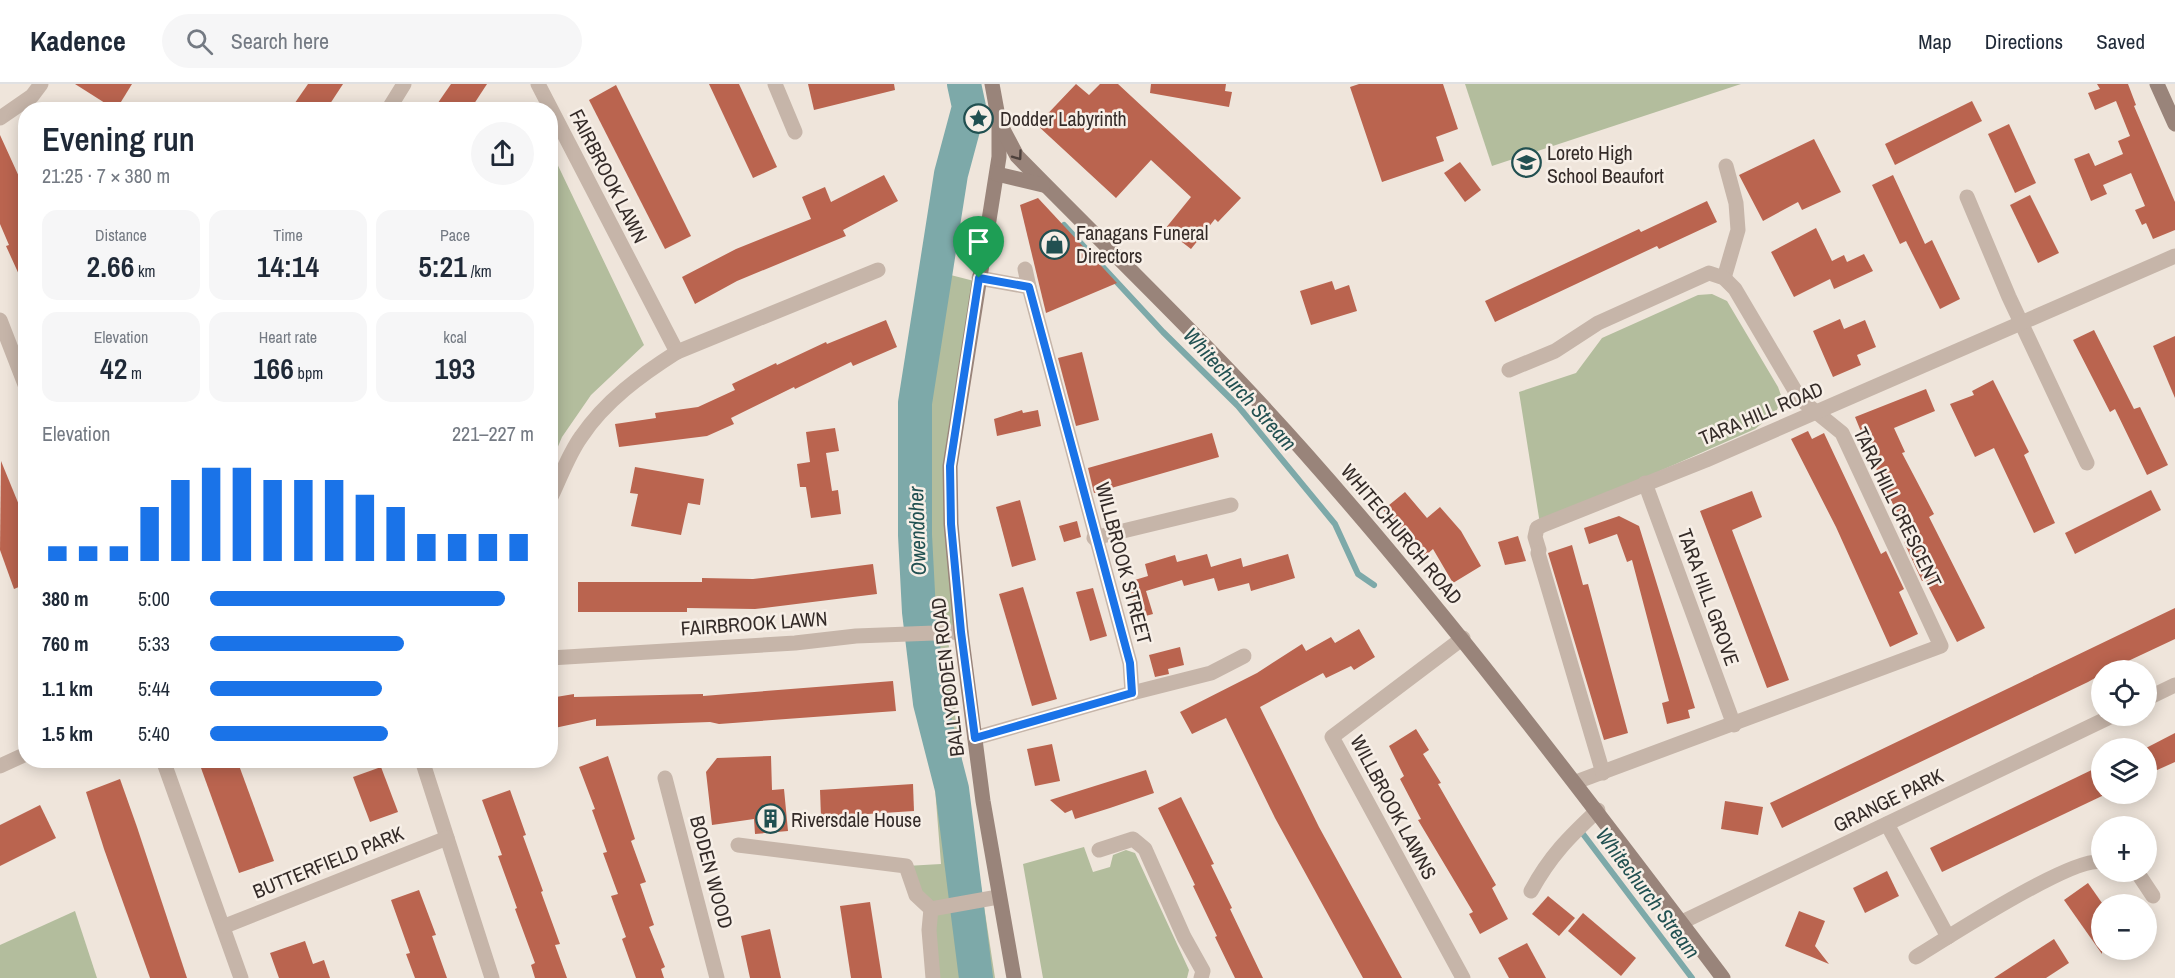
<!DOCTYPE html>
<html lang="en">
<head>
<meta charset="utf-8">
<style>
  :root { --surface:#fff; --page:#f6f6f7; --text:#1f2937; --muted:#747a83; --line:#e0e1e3; --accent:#1a73e8 }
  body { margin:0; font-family:"Archivo Narrow",sans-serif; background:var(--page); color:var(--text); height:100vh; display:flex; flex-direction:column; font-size:22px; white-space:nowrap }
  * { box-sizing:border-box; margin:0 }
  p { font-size:20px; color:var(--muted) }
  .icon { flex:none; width:33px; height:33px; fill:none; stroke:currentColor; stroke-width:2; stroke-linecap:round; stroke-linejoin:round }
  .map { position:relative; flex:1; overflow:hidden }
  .drawer { position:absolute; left:18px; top:18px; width:540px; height:666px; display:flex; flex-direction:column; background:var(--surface); border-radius:24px; box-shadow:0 3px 15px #0003 }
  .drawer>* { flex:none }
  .fabs { position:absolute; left:2091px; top:576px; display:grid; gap:12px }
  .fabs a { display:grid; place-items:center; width:66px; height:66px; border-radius:50%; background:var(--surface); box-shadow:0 3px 15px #0003; font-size:30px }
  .pin { position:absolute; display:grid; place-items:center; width:51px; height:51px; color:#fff; margin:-62px -26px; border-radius:50% 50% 50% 0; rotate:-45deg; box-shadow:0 0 6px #0007 }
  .pin .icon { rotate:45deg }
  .round { display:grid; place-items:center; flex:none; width:63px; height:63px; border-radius:32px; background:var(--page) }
  .headline { display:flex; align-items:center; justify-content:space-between; height:102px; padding:0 24px }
  h1 { font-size:33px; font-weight:600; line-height:45px }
  .metrics { display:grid; grid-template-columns:repeat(3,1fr); gap:9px; height:102px; padding:6px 24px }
  .metrics div { display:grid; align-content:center; border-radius:15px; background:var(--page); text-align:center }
  .metrics b { font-size:30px; font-weight:600 }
  .metrics small { font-size:16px; font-weight:400 }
  .metrics p { font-size:16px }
  .chart { height:168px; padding:12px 24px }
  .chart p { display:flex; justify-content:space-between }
  .chart svg { width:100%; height:108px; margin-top:6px; stroke:var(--accent); stroke-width:6 }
  ul { padding:0 24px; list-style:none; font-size:20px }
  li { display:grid; grid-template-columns:96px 72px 1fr; align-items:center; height:45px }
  li i { height:15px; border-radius:8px; background:var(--accent) }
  header { display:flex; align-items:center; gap:36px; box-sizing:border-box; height:84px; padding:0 30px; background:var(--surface); border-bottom:2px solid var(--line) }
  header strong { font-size:28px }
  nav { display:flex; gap:33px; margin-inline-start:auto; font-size:21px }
  .search { width:420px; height:54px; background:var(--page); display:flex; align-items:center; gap:15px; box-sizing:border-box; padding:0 21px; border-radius:33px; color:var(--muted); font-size:22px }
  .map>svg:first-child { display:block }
  .green { fill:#b3bd9d }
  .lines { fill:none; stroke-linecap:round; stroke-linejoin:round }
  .stream { stroke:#7da9a9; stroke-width:6 }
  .river { stroke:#7da9a9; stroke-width:34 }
  .building { fill:#ba644f }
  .street { stroke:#c6b5a9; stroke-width:15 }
  .secondary { stroke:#99847a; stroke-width:15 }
  .oneway { stroke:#4d413c }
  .route-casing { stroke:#fff; stroke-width:12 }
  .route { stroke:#1a73e8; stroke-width:8 }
  .labels { text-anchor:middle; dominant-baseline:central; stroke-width:5; stroke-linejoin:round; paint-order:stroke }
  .poi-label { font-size:20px; fill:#342b28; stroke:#f7efe7; text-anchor:start }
  .street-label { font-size:20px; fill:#342b28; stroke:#f7efe7 }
  .water-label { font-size:21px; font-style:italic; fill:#215051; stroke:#f7efe7 }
</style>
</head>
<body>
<header>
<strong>Kadence</strong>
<div class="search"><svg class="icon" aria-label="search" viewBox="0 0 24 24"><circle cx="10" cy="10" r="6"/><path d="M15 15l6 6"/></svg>Search here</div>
<nav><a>Map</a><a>Directions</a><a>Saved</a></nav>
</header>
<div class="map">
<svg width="2175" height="894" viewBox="0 0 2175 894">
  <rect width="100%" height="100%" fill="#efe5db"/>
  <!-- green -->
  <g class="green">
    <path d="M1465,0h276l-249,82z"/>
    <path d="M551,67l93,194 -53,50 -29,42 -11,26z"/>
    <path d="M935,187l43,11 -29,184 9,166 -11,6 8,36 1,48 39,256h-62l-2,-69 -25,-43 35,-2 -26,-329v-132z"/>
    <path d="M1712,210l15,7 51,86 4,11 -6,14 -21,17 -215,95 -21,-132 57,-19 26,-35 96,-43z"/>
    <path d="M1084,763l9,25 17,-5 3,-12 13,-5 9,3 54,117 -2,8h-144l-20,-114z"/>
    <path d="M75,827l22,67h-97v-33z"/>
  </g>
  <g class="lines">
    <!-- stream -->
    <g class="stream">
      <path d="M1064,141l99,107 75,74 97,118 23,50 16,11"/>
      <path d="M1580,746l112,148"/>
    </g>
    <!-- river -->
    <path class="river" d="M964,0l5,23 -18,67 -36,229v132l4,77 11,91 22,86 24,189"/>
  </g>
  <!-- building -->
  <g class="building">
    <path d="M75,0h57l-16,26z"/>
    <path d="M308,0h35l-17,26h-36z"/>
    <path d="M451,0h36l-17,26h-37z"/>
    <path d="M709,0h30l38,83 -24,11z"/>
    <path d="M808,0h86l1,6 -81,20z"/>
    <path d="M1076,0l13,11 11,-11h18l123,114 -23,24 -3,-3 -24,30 -26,-20 26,-32 -40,-37 -35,38 -79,-73z"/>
    <path d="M1151,0h75l-1,7 7,1 -3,15 -79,-14z"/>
    <path d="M1359,0h84l15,45 -22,8 8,24 -62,21 -32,-95z"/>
    <path d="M2097,0h31l8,21 -2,1 41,96v28l-22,9 -7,-16 -4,2 -7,-15 10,-4 -14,-33 -28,12 4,9 -16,7 -17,-42 15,-6 6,13 28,-12 -5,-13 12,-5 -14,-35 -21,9 -7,-17 12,-4z"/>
    <path d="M616,1l75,151 -26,13 -76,-149z"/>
    <path d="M1972,17l10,20 -87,44 -10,-21z"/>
    <path d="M2009,40l27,59 -21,10 -27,-59z"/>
    <path d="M0,51l26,57v98l-20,-44 3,-1 -9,-21z"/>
    <path d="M1814,55l27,53 -39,18 -4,-8 -35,19 -24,-46z"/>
    <path d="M1460,78l21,28 -16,12 -21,-29z"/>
    <path d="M884,91l14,26 -55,29 3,6 -109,45 -42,23 -13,-27 54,-28 75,-30 -9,-22 23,-10 6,15z"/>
    <path d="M1893,91l32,69 7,-4 28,59 -20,10 -34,-68 -6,3 -28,-59z"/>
    <path d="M2030,111l29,58 -21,10 -28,-58z"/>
    <path d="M1038,114l79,85 -71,30 -26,-108z"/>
    <path d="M1707,117l10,21 -58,27 -2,-3 -162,76 -10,-21 154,-72 2,3z"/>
    <path d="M1816,144l16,33 12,-6 3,7 17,-8 9,17 -39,18 -4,-10 -36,18 -23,-45z"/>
    <path d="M1332,197l3,9 14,-5 8,26 -46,14 -11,-34z"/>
    <path d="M1840,235l4,10 21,-9 11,27 -19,8 4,10 -28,12 -20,-46z"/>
    <path d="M886,236l11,27 -44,19 -2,-4 -56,27 -1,-2 -63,31 3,6 -27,12 -88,11 -4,-23 41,-6 -1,-5 43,-6 37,-17 -3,-6 44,-21 1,2 49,-23 1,2z"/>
    <path d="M2094,246l40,79 6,-2 28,58 -21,10 -32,-66 -5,3 -37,-72z"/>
    <path d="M2175,252v62l-22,-52z"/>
    <path d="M1082,268l17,68 -23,6 -18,-68z"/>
    <path d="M1993,296l36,72 -5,3 31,68 -21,10 -40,-85 -19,9 -25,-53 24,-9 -2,-4z"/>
    <path d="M1926,305l9,22 -41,17 11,24 -3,1 32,61 -5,3 56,111 -28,14 -32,-62 -3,1 -18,-39 7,-3 -29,-56 -27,-66z"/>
    <path d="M1022,326l1,3 15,-3 3,16 -44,10 -3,-17z"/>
    <path d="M835,344l4,23 -13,2 6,38 6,-1 3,24 -30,4 -5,-31h-6l-3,-23 13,-2 -4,-30z"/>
    <path d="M1808,347l4,8 12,-6 57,121 5,-3 18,38 -5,3 19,42 -28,13 -54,-120 -45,-88z"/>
    <path d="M1212,349l7,24 -125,36 -6,-25z"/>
    <path d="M1,377l25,61v62l-12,5 -14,-39z"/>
    <path d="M635,383l69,12 -4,26 -12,-2 -7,32 -50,-9 7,-32 -8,-1z"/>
    <path d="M2151,406l10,20 -86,44 -10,-21z"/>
    <path d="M1752,407l10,26 -30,13 57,150 -22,8 -67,-177z"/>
    <path d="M1405,408l22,26 13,-11 21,24 20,35 -28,17 -20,-34 -8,7 -42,-46z"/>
    <path d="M1020,416l16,60 -24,7 -16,-60z"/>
    <path d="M1619,432l20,10 50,162 6,20 -7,2 2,8 -23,6 -5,-21 7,-2 -37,-141 -5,2 -10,-28 -28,10 -5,-16z"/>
    <path d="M1077,437l4,16 -17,5 -5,-16z"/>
    <path d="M1518,452l8,25 -21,4 -7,-23z"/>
    <path d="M1572,461l11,40 5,-1 40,149 -24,7 -56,-187z"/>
    <path d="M1207,470l4,13 30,-9 2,9 45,-13 7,24 -44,13 -2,-8 -31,8 -4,-13 -30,8 -2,-6 -36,11 7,23 -15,4 -10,-36 20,-6 -3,-12 30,-9 2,7z"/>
    <path d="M873,480l4,30 -122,15 -68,-1v4h-109v-30h124v-4l51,1z"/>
    <path d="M1023,503l34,112 -25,7 -33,-112z"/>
    <path d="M1093,504l14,48 -17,5 -14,-49z"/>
    <path d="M2175,524v31l-66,31h-7v4l-14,8 -306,146 -12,-25z"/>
    <path d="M1359,545l16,28 -21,13 -3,-4 -25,12 -3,-5 -63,34 59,120 83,151h-39l-88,-160 -49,-100 -34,16 -12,-22 77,-39 45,-29 4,7 25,-14 4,6z"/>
    <path d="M1180,563l4,18 -16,4 1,5 -14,3 -6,-22z"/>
    <path d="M893,597l3,30 -177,13 -9,-2 -114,4v-7l-46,10v-31l24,-4v3l129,-3v2z"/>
    <path d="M1416,645l13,21 -6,4 18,29 -3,1 58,101 -4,3 16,31 -28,15 -11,-20 4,-2 -55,-92 3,-1 -21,-40 4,-3 -15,-30z"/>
    <path d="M2175,649v29l-29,13v-27z"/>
    <path d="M1052,660l8,37 -25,5 -8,-37z"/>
    <path d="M608,672l27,83 -4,2 15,41 -6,2 14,41 -5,2 16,40 -4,2 3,9h-28l-14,-39 4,-2 -15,-41 7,-2 -15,-41 4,-1 -15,-42 3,-1 -16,-42z"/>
    <path d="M771,672l1,34 12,-1 4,42 -33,3 -1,-15 -42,6 -6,-53 11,-14z"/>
    <path d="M221,676h16l37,101 -35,12 -38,-105z"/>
    <path d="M2102,681v31l-160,76 -12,-24z"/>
    <path d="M381,683l17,45 -28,10 -17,-45z"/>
    <path d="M1146,686l8,23 -44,15 -35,11 -3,-9 -7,3 -15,-13z"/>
    <path d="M120,695l17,48 50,151h-37l-46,-129 -18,-57z"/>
    <path d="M913,700l1,27 -93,6 -1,-27z"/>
    <path d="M510,706l16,45 -3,1 20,55 -2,1 19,52 -5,1 12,33h-32l-4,-13 4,-2 -20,-54 2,-1 -19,-52 4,-1 -20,-55z"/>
    <path d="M1181,713l33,67 -3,1 21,43 -2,1 33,69h-28l-20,-41 2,-1 -24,-50 2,-1 -37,-77z"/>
    <path d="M1725,717l38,6 -5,28 -37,-6z"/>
    <path d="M40,721l16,33 -56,28v-41z"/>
    <path d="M1887,787l12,25 -34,17 -12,-25z"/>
    <path d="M2088,799l14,20v51l-38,-54z"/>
    <path d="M419,806l17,45 -4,1 15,42h-32l-9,-24 4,-1 -19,-53z"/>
    <path d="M1548,812l27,22 -16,18 -27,-22z"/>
    <path d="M870,818l12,76h-31l-11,-72z"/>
    <path d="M1799,827l26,10 -10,25 14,18 -44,-18z"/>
    <path d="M1583,829l53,45 -15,18 -53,-45z"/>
    <path d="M770,845l11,49h-31l-9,-42z"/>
    <path d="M2054,855l15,24 -23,15h-52z"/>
    <path d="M305,857l8,23 11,-4 6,18h-51l-9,-25z"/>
    <path d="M1527,859l19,35h-37l-11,-20z"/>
  </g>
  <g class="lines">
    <!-- street -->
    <g class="street">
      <path d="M538,0l139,268"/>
      <path d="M775,0l20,48"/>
      <path d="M388,26l16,-26"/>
      <path d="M0,34l32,-22 9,-12"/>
      <path d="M1967,113l42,100 78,166"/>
      <path d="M1025,185l4,18"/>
      <path d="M1724,194l14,-48 -2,-27 -10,-37"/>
      <path d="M0,236l26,67"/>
      <path d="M1509,286l46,-19 43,-28 111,-50 15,5 11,11 65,110 42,34 99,213 -365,136"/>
      <path d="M1645,399l89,242"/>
      <path d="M550,415c10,-20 18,-44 31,-62 24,-36 60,-62 96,-85l201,-82"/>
      <path d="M1094,454l137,-33"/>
      <path d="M1539,466l-4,-13 2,-9 6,-3 163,-65 469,-204"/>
      <path d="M1538,469l65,220"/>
      <path d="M1463,554l-131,99 131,241"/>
      <path d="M550,574l245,-15 61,-7 105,-4"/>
      <path d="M1132,609l79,-20 33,-17"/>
      <path d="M2146,615l29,-14"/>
      <path d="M975,654l157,-45 -2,-30 -101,-376 -50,-9"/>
      <path d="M163,676l78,218"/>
      <path d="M422,676l70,218"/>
      <path d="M0,682l26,-12"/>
      <path d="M665,694l52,200"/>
      <path d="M1887,740l61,113"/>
      <path d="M738,761l168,21 10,29 15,14"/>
      <path d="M1099,766l34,-11 12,10 39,88 19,34 -2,7"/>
      <path d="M2137,788l16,24"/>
      <path d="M1531,807c19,-35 38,-54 67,-81"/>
      <path d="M1682,838l430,-206"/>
      <path d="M225,842l222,-88"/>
      <path d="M1916,873c29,-18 158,-102 186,-95"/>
      <path d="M933,894l-4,-48 2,-21 67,-12"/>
    </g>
    <!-- secondary -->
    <g class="secondary">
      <path d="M992,0l7,38v35l-49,309 1,58 10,108 22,169 31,177"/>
      <path d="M2157,0l18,40"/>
      <path d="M999,38l18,34c96,98 197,194 288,297 149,168 283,347 418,525"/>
      <path d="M997,90l46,11"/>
    </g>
  </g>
  <!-- one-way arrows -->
  <defs><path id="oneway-chevron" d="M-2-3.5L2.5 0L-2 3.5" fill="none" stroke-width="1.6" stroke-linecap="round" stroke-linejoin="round" transform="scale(1.5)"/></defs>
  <use class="oneway" href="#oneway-chevron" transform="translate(1018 72) rotate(54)"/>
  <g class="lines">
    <defs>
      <path id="route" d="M979,194l50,9 101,376 2,30 -157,45 -14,-106 -10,-108 -1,-58z"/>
    </defs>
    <!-- route casing -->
    <use href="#route" class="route-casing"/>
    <!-- route -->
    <use href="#route" class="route"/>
  </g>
  <!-- icons -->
  <defs>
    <symbol id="sight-ring" viewBox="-11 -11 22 22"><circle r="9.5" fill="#f7efe7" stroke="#215051" stroke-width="1.5"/><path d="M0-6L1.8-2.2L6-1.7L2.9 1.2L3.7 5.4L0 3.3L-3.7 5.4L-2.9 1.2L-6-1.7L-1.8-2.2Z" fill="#215051"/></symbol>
    <symbol id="school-ring" viewBox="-11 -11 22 22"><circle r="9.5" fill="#f7efe7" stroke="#215051" stroke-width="1.5"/><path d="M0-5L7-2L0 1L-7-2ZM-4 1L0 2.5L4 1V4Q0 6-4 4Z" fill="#215051"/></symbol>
    <symbol id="shop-ring" viewBox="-11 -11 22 22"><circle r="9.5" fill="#f7efe7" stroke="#215051" stroke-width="1.5"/><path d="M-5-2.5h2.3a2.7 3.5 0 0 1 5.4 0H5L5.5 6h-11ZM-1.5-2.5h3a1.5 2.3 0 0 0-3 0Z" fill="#215051"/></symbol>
    <symbol id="building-ring" viewBox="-11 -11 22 22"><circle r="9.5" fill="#f7efe7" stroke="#215051" stroke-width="1.5"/><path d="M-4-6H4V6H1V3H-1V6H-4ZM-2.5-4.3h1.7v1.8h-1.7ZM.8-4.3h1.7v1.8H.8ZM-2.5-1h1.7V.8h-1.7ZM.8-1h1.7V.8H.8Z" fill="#215051"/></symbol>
  </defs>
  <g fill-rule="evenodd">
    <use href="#sight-ring" x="962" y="18" width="33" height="33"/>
    <use href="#school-ring" x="1510" y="62" width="33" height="33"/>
    <use href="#shop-ring" x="1038" y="144" width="33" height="33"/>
    <use href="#building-ring" x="754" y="718" width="33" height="33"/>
  </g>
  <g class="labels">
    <!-- poi labels -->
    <g class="poi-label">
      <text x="1000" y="34">Dodder Labyrinth</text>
      <text x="1547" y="68">Loreto High<tspan x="1547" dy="23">School Beaufort</tspan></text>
      <text x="1076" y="148">Fanagans Funeral<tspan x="1076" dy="23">Directors</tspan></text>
      <text x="791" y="735">Riversdale House</text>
    </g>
    <!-- street labels -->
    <g class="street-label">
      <text transform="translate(609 92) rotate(63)">FAIRBROOK LAWN</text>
      <text transform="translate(1761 329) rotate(-23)">TARA HILL ROAD</text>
      <text transform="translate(1898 423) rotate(64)">TARA HILL CRESCENT</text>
      <text transform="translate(1402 450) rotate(50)">WHITECHURCH ROAD</text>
      <text transform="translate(1124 479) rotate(75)">WILLBROOK STREET</text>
      <text transform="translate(1709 513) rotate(70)">TARA HILL GROVE</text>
      <text transform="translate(754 539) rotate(-4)">FAIRBROOK LAWN</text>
      <text transform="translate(947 593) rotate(-97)">BALLYBODEN ROAD</text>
      <text transform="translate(1888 716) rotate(-26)">GRANGE PARK</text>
      <text transform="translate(1394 723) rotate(62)">WILLBROOK LAWNS</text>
      <text transform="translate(328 778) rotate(-22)">BUTTERFIELD PARK</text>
      <text transform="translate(712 788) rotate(75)">BODEN WOOD</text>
    </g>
    <!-- water labels -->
    <g class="water-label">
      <text transform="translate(1240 305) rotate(48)">Whitechurch Stream</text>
      <text transform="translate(917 447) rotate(-92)">Owendoher</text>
      <text transform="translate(1648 809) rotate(53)">Whitechurch Stream</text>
    </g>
  </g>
</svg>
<div class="fabs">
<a><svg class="icon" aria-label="locate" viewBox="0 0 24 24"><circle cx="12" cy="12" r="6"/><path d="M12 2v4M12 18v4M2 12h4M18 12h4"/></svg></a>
<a><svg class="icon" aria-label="layers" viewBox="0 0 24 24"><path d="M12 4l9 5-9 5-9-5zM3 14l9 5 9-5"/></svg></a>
<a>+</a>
<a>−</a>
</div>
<div class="pin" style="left:979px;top:194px;background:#1e9e55"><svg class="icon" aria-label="arrive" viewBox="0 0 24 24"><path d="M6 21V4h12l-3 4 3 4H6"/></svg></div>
<section class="drawer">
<div class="headline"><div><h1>Evening run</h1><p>21:25 · 7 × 380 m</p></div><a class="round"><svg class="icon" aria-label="share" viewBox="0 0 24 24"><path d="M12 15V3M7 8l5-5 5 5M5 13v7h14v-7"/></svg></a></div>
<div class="metrics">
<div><p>Distance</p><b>2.66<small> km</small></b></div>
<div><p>Time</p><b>14:14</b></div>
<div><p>Pace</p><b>5:21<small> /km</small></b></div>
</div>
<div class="metrics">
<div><p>Elevation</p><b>42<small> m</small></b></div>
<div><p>Heart rate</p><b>166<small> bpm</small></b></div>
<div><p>kcal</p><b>193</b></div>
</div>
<div class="chart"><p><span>Elevation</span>221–227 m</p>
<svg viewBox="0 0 160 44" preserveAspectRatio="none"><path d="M5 44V38M15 44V38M25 44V38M35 44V22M45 44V11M55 44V6M65 44V6M75 44V11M85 44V11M95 44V11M105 44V17M115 44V22M125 44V33M135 44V33M145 44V33M155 44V33"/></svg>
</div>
<ul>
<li><b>380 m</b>5:00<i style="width:91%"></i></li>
<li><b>760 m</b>5:33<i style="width:60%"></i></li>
<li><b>1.1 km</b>5:44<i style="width:53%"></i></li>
<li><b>1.5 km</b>5:40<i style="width:55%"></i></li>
</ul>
</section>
</div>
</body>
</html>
